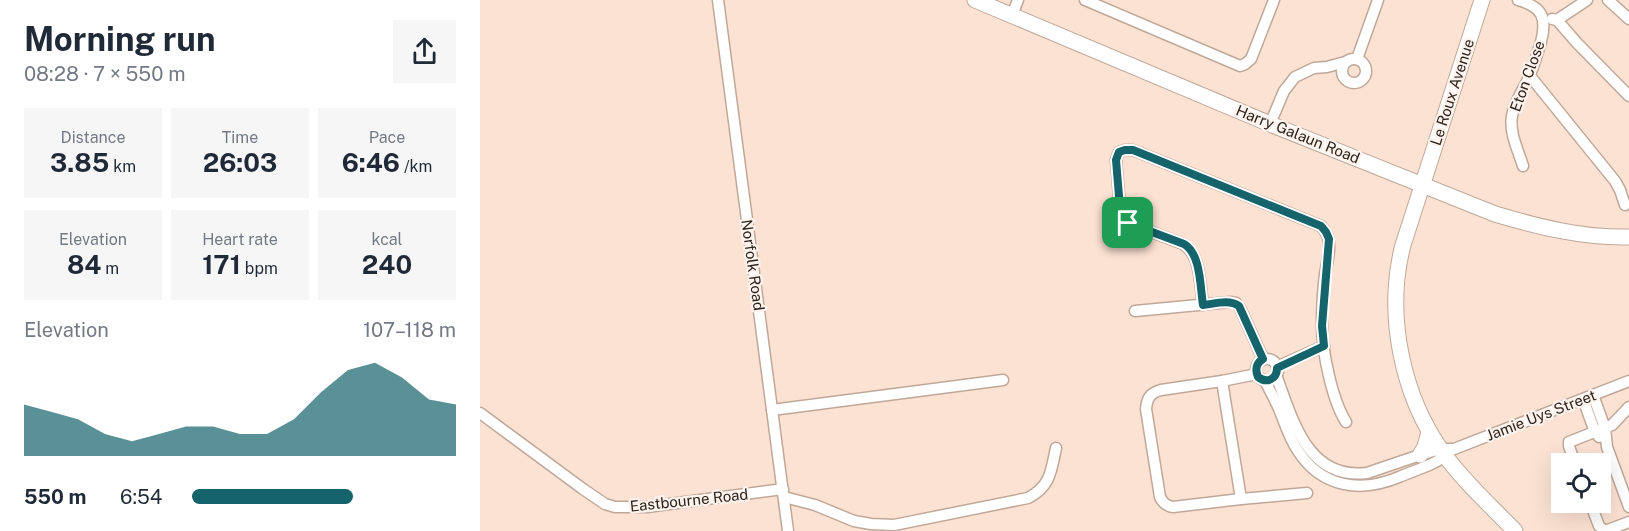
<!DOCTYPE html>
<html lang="en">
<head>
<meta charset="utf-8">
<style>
  :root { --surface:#fff; --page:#f6f6f7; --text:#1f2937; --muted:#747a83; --accent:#15636b }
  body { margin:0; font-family:"Public Sans",sans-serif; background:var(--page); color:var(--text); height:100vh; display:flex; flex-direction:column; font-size:22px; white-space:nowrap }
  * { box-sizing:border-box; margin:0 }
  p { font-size:20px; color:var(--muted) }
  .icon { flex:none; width:33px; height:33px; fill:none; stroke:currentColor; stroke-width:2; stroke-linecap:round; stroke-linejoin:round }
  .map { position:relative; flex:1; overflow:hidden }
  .side { display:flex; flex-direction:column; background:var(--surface); width:480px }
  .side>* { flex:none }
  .buttons { position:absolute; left:1071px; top:453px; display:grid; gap:12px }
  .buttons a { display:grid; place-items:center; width:60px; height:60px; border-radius:0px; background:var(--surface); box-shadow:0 6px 24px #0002; font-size:30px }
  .pin { position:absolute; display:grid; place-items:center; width:51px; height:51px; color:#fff; margin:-26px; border-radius:12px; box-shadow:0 3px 9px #0006 }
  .round { display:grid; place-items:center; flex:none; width:63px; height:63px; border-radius:0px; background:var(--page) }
  .overview { display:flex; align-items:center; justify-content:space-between; height:102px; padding:0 24px }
  h1 { font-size:33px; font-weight:700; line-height:45px }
  .stats { display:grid; grid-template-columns:repeat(3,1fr); gap:9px; height:102px; padding:6px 24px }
  .stats div { display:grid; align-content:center; border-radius:0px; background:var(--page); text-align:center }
  .stats b { font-size:26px; font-weight:700 }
  .stats small { font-size:16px; font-weight:400 }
  .stats p { font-size:16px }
  .chart { height:168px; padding:12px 24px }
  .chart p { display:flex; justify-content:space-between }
  .chart svg { width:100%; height:108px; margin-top:6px; fill:var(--accent); opacity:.7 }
  ul { padding:0 24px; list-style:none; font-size:20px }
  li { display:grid; grid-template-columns:96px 72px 1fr; align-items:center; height:45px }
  li i { height:15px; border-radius:8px; background:var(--accent) }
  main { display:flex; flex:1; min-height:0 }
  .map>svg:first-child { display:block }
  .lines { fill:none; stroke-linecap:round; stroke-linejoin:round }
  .street-casing { stroke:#c0a899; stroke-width:13 }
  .secondary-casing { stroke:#c0a899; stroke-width:17 }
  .street { stroke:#fff; stroke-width:10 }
  .secondary { stroke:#fff; stroke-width:15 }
  .route-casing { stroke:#fff; stroke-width:12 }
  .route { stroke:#15636b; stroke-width:8 }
  .labels { text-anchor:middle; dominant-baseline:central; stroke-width:4.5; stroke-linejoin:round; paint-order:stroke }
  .street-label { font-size:15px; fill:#2c231d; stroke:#fdf2ec }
</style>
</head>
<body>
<main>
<section class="side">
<div class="overview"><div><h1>Morning run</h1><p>08:28 · 7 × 550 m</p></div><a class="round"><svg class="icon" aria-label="share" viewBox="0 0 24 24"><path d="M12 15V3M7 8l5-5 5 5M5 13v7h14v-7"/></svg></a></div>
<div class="stats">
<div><p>Distance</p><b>3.85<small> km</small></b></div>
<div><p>Time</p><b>26:03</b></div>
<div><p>Pace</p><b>6:46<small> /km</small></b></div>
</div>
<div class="stats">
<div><p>Elevation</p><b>84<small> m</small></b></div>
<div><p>Heart rate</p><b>171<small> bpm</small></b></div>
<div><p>kcal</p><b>240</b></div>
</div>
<div class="chart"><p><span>Elevation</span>107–118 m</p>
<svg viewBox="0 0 160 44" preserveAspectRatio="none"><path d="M0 44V23L10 26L20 29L30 35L40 38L50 35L60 32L70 32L80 35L90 35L100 29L110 18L120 9L130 6L140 12L150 21L160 23V44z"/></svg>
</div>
<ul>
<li><b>550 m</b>6:54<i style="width:61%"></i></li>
</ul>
</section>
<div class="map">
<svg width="1149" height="531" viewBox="0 0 1149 531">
  <rect width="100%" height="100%" fill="#fce2d2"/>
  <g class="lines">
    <defs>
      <g id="street">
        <path d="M238,0l70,531"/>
        <path d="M605,0l155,66 5,-2 6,-5 23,-59"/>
        <path d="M1038,0c25,7 29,18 23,42 -4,12 -7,24 -12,35 -5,12 -15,25 -17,39 -3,16 6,34 11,50"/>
        <path d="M1128,0l21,19"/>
        <path d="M532,15l6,-15"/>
        <path d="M1072,19l5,1 30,-20"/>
        <path d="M1077,20l20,23 52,53"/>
        <circle cx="874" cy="71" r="12"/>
        <path d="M877,59l21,-59"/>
        <path d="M1050,76l85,105 5,9 5,15"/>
        <path d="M790,124l14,-33 11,-14 19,-9 13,-1 18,-5"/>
        <path d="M723,305c-3,-19 -2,-51 -20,-61l-55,-21 -5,-6 -3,-9 -4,-48 3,-8 6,-2h8l188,76c3,4 6,7 7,12 3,11 -1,25 -3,36 -2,16 -3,34 -3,51 0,26 10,75 24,97"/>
        <path d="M655,311l95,-9 6,1 4,5 23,51"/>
        <circle cx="787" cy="370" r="11"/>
        <path d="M797,367l47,-21"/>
        <path d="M777,374l-35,7 -61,9c-11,3 -14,8 -15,19l14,88c3,6 6,9 13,10l68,-8 66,-6"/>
        <path d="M796,375c17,45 31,105 91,98l53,-18 20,-6h14l175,-68"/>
        <path d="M785,380c4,10 10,19 14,29 6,14 10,29 19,42 24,37 63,42 101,26 16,-7 36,-12 50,-24"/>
        <path d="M742,381l19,118"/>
        <path d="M1113,395l12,33 2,19 22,60"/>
        <path d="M1103,399l12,33 4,5"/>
        <path d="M292,410l231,-30"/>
        <path d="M0,413l103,76 22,15 10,3h32l136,-18"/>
        <path d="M1095,464l-6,-18v-4l43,-17 17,-18"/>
        <path d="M304,497l31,8 39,16 17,3 23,1 134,-27c23,-12 23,-27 28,-50"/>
        <path d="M1110,502l9,24 6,5 24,-9"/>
      </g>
      <g id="secondary">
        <path d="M495,0l295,124 225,90c44,13 87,24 134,23"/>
        <path d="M1002,0l-79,245c-18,69 -1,152 41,209 20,28 47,52 71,77"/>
        <path d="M940,455l5,-8 4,-15"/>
      </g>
    </defs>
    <!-- street casing -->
    <use href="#street" class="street-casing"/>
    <!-- secondary casing -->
    <use href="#secondary" class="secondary-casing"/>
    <!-- street -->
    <use href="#street" class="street"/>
    <!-- secondary -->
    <use href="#secondary" class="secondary"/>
  </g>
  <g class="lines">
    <defs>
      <path id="route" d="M645,150h8l188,76 5,6 3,7 -7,87 2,20 -47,22c0,11 -10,16 -19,9 -3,-7 -2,-14 5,-18l-24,-53c-10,-7 -25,-2 -36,-1 -3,-19 -2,-51 -19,-61l-56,-21 -5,-6 -3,-9 -4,-48 3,-8z"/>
    </defs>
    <!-- route casing -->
    <use href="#route" class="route-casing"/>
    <!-- route -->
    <use href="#route" class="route"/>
  </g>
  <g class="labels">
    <!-- street labels -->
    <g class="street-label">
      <text transform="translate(1047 76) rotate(-70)">Eton Close</text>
      <text transform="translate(972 92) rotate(-72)">Le Roux Avenue</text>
      <text transform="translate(818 134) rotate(22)">Harry Galaun Road</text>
      <text transform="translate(273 265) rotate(82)">Norfolk Road</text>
      <text transform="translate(1061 415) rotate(-21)">Jamie Uys Street</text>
      <text transform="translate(209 500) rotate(-6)">Eastbourne Road</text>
    </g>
  </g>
</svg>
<div class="buttons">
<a><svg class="icon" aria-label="locate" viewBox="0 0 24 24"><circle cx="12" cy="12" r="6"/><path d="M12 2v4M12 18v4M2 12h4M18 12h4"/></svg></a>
</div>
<div class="pin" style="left:648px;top:223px;background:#1e9e55"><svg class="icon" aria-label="arrive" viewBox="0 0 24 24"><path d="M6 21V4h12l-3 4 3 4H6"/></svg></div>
</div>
</main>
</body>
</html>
